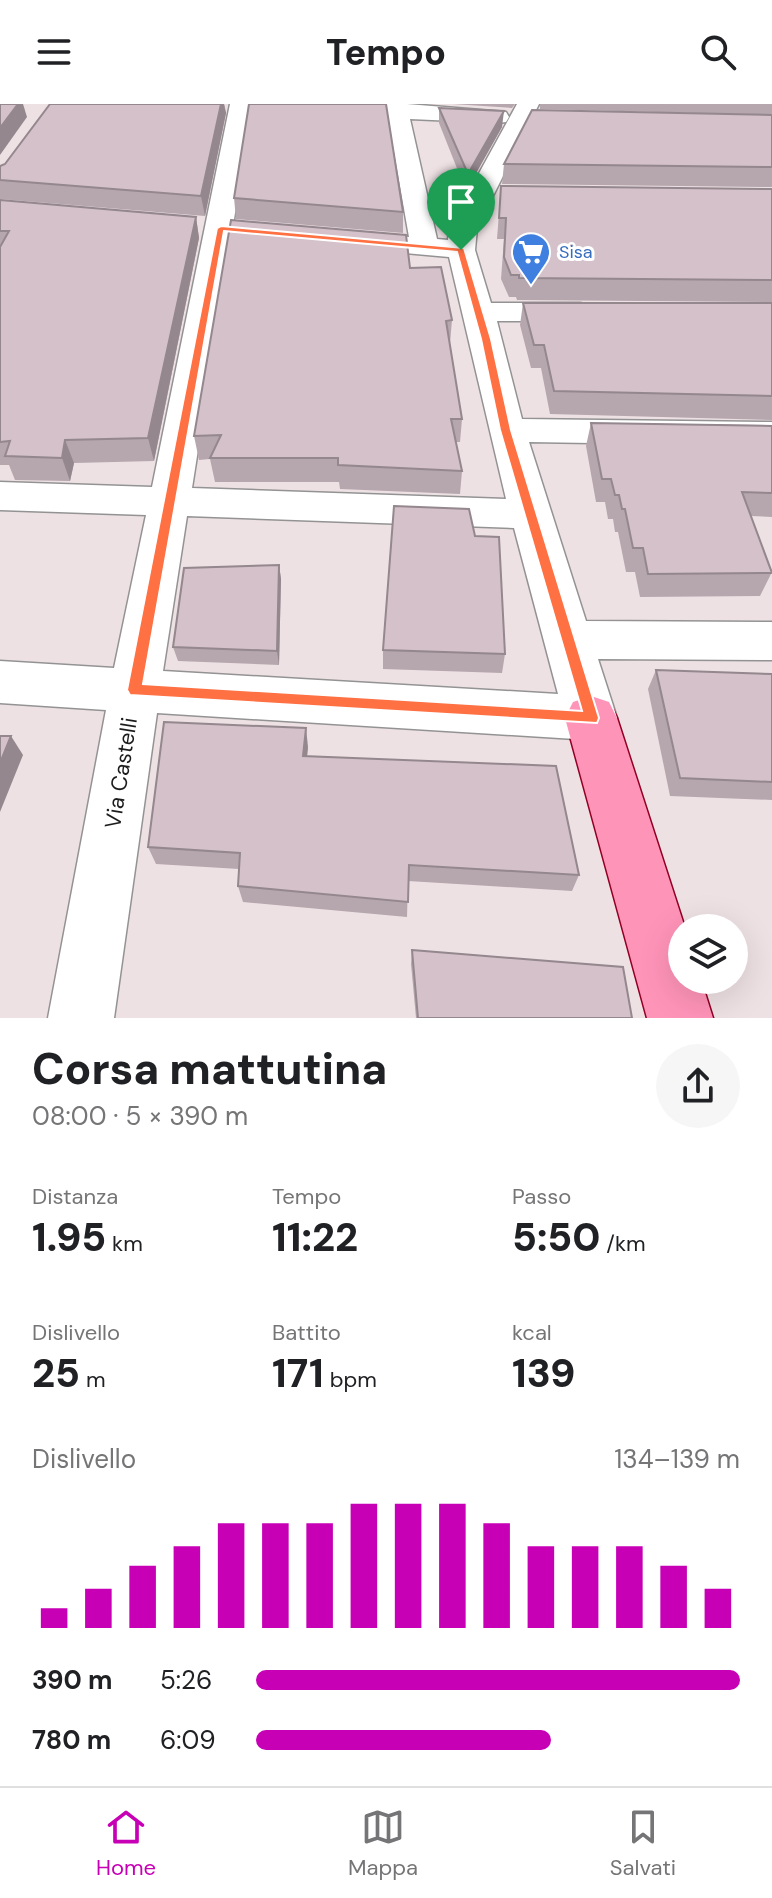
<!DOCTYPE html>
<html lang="it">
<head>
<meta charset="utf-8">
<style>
  :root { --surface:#fff; --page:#f6f6f6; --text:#202124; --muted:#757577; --line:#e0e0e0; --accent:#c700b6 }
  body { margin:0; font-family:"DM Sans",sans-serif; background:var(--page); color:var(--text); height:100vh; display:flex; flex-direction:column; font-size:30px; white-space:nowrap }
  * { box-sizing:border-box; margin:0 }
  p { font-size:26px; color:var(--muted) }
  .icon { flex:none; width:44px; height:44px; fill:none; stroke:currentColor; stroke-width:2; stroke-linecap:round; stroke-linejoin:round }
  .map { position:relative; height:914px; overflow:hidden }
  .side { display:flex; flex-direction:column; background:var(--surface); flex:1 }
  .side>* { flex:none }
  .controls { position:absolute; left:668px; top:810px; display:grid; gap:16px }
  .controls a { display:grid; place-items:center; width:80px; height:80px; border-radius:50%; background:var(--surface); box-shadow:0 8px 32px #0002; font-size:40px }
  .pin { position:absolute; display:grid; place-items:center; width:68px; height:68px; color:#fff; margin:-82px -34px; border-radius:50% 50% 50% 0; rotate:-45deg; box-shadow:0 0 8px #0007 }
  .pin .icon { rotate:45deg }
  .round { display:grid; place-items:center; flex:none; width:84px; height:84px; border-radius:42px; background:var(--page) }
  .overview { display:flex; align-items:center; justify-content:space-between; height:136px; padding:0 32px }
  h1 { font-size:44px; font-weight:800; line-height:60px }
  .figures { display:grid; grid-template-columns:repeat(3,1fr); gap:12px; height:136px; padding:8px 32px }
  .figures div { display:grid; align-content:center }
  .figures b { font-size:40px; font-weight:800 }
  .figures small { font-size:22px; font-weight:400 }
  .figures p { font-size:22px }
  .chart { height:224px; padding:16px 32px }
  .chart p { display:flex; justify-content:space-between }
  .chart svg { width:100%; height:144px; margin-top:8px; stroke:var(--accent); stroke-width:6 }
  ul { padding:0 32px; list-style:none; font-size:26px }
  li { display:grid; grid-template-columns:128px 96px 1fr; align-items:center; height:60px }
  li i { height:20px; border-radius:10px; background:var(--accent) }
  header { display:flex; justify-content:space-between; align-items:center; height:104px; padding:0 32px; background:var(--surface); font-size:36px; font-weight:800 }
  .menu { display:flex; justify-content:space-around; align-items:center; height:112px; border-top:2px solid var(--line); background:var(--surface); font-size:22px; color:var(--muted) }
  .menu a { display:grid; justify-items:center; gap:4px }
  .menu .selected { color:var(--accent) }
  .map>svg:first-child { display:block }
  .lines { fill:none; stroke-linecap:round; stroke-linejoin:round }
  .minor-casing { stroke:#939393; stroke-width:3 }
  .major-casing { stroke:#930024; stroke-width:3 }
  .minor { fill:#fff; fill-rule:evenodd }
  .major { fill:#ff94b9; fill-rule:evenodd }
  .wall { fill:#b6a6ae }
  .shaded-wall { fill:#94878d }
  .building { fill:#d4c1ca; stroke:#94878d; stroke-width:2 }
  .route { fill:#ff7043; stroke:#fff; stroke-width:2; fill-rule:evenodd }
  .labels { text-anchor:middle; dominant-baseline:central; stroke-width:6; stroke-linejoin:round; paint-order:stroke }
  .far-shop-label { font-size:18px; fill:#366cbe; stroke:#fff; text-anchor:start }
  .street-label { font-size:22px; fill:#1c1c1c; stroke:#fff }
</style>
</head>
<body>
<header><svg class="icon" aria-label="menu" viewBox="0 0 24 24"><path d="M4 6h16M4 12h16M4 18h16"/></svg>Tempo<svg class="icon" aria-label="search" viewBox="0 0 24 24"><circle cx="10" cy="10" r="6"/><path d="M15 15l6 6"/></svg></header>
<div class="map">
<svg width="772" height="914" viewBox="0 0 772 914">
  <rect width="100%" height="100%" fill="#eee1e4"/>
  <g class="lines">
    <defs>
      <path id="minor" d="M230,0h22l-60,384 314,11 -57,-242 -100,-9 -10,-2 -4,-6 4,-6 10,-2 60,5 -21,-119 -61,-3 -11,-6 5,-5h86l99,8 3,5 -3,5 -8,1 -88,-4 27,120 11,1 1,-12 68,-124h22l-62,124 -2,22 16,53h89l11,2 5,7 -5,7 -11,2h-83l25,98 250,3v24l-243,-4 57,179 186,1v38l-174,-1 19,59 -8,16 -18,6 -434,-27 -43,305h-66l58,-308 -106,-7v-42l114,7 32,-153 -146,-5v-28l152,5zM187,412l327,12 44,166 -395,-23z"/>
      <path id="major" d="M591,592l18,6 8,16 68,210h-3v52h19l12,38h-66l-82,-300 8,-16z"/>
    </defs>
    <!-- minor casing -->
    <use href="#minor" class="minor-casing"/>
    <!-- major casing -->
    <use href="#major" class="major-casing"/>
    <!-- minor -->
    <use href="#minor" class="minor"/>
    <!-- major -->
    <use href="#major" class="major"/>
  </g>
  <!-- wall -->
  <g class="wall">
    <path d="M221,0h3l2,9 -21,103 -205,-17v-33z"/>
    <path d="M453,0h62l-3,4z"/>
    <path d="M540,0h232v11l-232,-6z"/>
    <path d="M439,4l63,19 -36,64 -27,-68z"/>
    <path d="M772,11v72l-270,-3 2,-20z"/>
    <path d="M501,82l271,3v113l-255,-2 -1,-3h-7l-8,-18 3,-40h-7z"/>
    <path d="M234,94l169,14v21l-167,-14z"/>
    <path d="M0,96l196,17 3,21 -45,223 -80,2 -4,18 -55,-1 -6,-15h-9z"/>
    <path d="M410,164l42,52 -2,23 12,76 -2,23h-4l6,29 -2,23 -120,-5 -1,-7h-124l-5,-23 -11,1 -5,-24z"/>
    <path d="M523,199h249v117l-222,-6 -9,-46h-10l-11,-43z"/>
    <path d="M591,319l181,2v92l-21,-1 21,56 -12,24 -120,1 -5,-25h-9l-8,-40h-3l-2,-13h-5l-3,-17h-9l-10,-56z"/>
    <path d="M475,432l30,118 -3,19 -119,-4v-19z"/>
    <path d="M279,461l2,14 -2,86 -101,-4 -5,-14z"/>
    <path d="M656,566l116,4v126l-102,-4 -22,-107z"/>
    <path d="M308,643l-1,10 272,118 -7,16 -164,-10 -1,36 -164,-15 -5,-16 1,-17 -83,-5 -8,-17z"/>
    <path d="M412,846l220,68h-216l-5,-54z"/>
  </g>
  <!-- shaded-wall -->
  <g class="shaded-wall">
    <path d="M18,0h5l4,13 -27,38v-27z"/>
    <path d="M221,0h3l2,9 -21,103 -4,-20z"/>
    <path d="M504,7l-2,16 -36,64 2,-17z"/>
    <path d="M196,113l3,21 -45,223 -6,-23z"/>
    <path d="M65,336l9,23 -4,18 -8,-23z"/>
    <path d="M279,461l2,14 -2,86 -2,-14z"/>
    <path d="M306,624l2,19 -3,27 -2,-18z"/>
    <path d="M11,632l12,19 -23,57v-49z"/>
  </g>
  <!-- building -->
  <g class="building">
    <path d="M0,0h18l-18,24z"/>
    <path d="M50,0h171l-20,92 -201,-16v-14l5,-2z"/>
    <path d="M249,0h137l17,108 -169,-14z"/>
    <path d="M439,4l65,3 -36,63z"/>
    <path d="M532,6l240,5v52l-268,-3z"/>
    <path d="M501,82l271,3v91l-253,-2v-3h-8l-7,-18 2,-39h-7z"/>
    <path d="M0,96l196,17 -48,221 -83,2 -3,18 -57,-2 5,-15 -10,1v-195l9,-16h-9z"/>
    <path d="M231,116l175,15 4,33 31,-1 11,53 -6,1 16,98h-11l11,52 -124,-6v-7h-128l11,-23 -27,1z"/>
    <path d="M523,199h249v93l-218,-5 -10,-46h-10z"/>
    <path d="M591,319l181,3v67l-30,-1 30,81 -124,1 -5,-26h-10l-8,-39h-3l-3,-14h-4l-4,-16h-9z"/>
    <path d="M394,402l75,3 6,27 24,1 6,117 -122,-4z"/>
    <path d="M279,461l-2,86 -104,-4 11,-79z"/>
    <path d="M656,566l116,4v108l-92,-4z"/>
    <path d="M164,618l142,6 -3,28 253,10 23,109 -170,-10 -1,37 -170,-16 2,-33 -92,-6z"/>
    <path d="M0,632h11l-11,27z"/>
    <path d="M412,846l211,17 9,51h-214z"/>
  </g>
  <!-- route -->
  <path class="route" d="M221,122l243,22 27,91 20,91 88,288 -2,5 -467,-28 -3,-5 90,-462zM224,127l233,21 24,87 19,91 82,281 -439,-27z"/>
  <!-- icons -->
  <defs>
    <symbol id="supermarket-pin" viewBox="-11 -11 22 30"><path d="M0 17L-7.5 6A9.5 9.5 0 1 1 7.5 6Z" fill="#3f7fe0" stroke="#fff"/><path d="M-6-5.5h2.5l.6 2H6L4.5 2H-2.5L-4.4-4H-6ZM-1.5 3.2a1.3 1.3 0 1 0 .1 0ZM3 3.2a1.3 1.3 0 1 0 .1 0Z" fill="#fff"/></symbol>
  </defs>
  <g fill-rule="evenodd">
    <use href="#supermarket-pin" x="509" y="126" width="44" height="60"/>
  </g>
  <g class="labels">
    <!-- far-shop labels -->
    <g class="far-shop-label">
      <text x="559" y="148">Sisa</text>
    </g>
    <!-- street labels -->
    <g class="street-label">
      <text transform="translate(121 669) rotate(-81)">Via Castelli</text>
    </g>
  </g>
</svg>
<div class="controls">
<a><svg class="icon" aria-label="layers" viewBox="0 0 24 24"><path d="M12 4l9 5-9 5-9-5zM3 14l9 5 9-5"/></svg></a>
</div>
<div class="pin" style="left:461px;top:146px;background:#1e9e55"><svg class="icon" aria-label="arrive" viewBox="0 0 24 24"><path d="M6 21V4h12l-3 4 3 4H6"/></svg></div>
</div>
<section class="side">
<div class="overview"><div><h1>Corsa mattutina</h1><p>08:00 · 5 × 390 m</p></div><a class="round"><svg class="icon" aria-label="share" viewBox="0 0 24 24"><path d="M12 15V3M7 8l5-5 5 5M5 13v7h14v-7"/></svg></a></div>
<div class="figures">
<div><p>Distanza</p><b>1.95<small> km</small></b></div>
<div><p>Tempo</p><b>11:22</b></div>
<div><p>Passo</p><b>5:50<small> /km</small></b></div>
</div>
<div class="figures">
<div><p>Dislivello</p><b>25<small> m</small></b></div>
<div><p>Battito</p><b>171<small> bpm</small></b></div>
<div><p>kcal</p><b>139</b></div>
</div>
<div class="chart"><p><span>Dislivello</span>134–139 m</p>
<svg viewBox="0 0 160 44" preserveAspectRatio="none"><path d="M5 44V38M15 44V32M25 44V25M35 44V19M45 44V12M55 44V12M65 44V12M75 44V6M85 44V6M95 44V6M105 44V12M115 44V19M125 44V19M135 44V19M145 44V25M155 44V32"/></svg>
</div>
<ul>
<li><b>390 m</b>5:26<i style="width:100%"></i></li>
<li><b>780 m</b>6:09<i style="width:61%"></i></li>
</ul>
</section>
<nav class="menu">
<a class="selected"><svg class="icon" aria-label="home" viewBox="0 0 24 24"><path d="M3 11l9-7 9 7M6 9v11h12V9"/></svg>Home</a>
<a><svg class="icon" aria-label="map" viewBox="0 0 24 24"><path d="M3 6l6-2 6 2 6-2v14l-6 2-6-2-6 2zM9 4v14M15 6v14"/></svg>Mappa</a>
<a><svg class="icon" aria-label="saved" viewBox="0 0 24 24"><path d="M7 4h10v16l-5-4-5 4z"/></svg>Salvati</a>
</nav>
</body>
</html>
